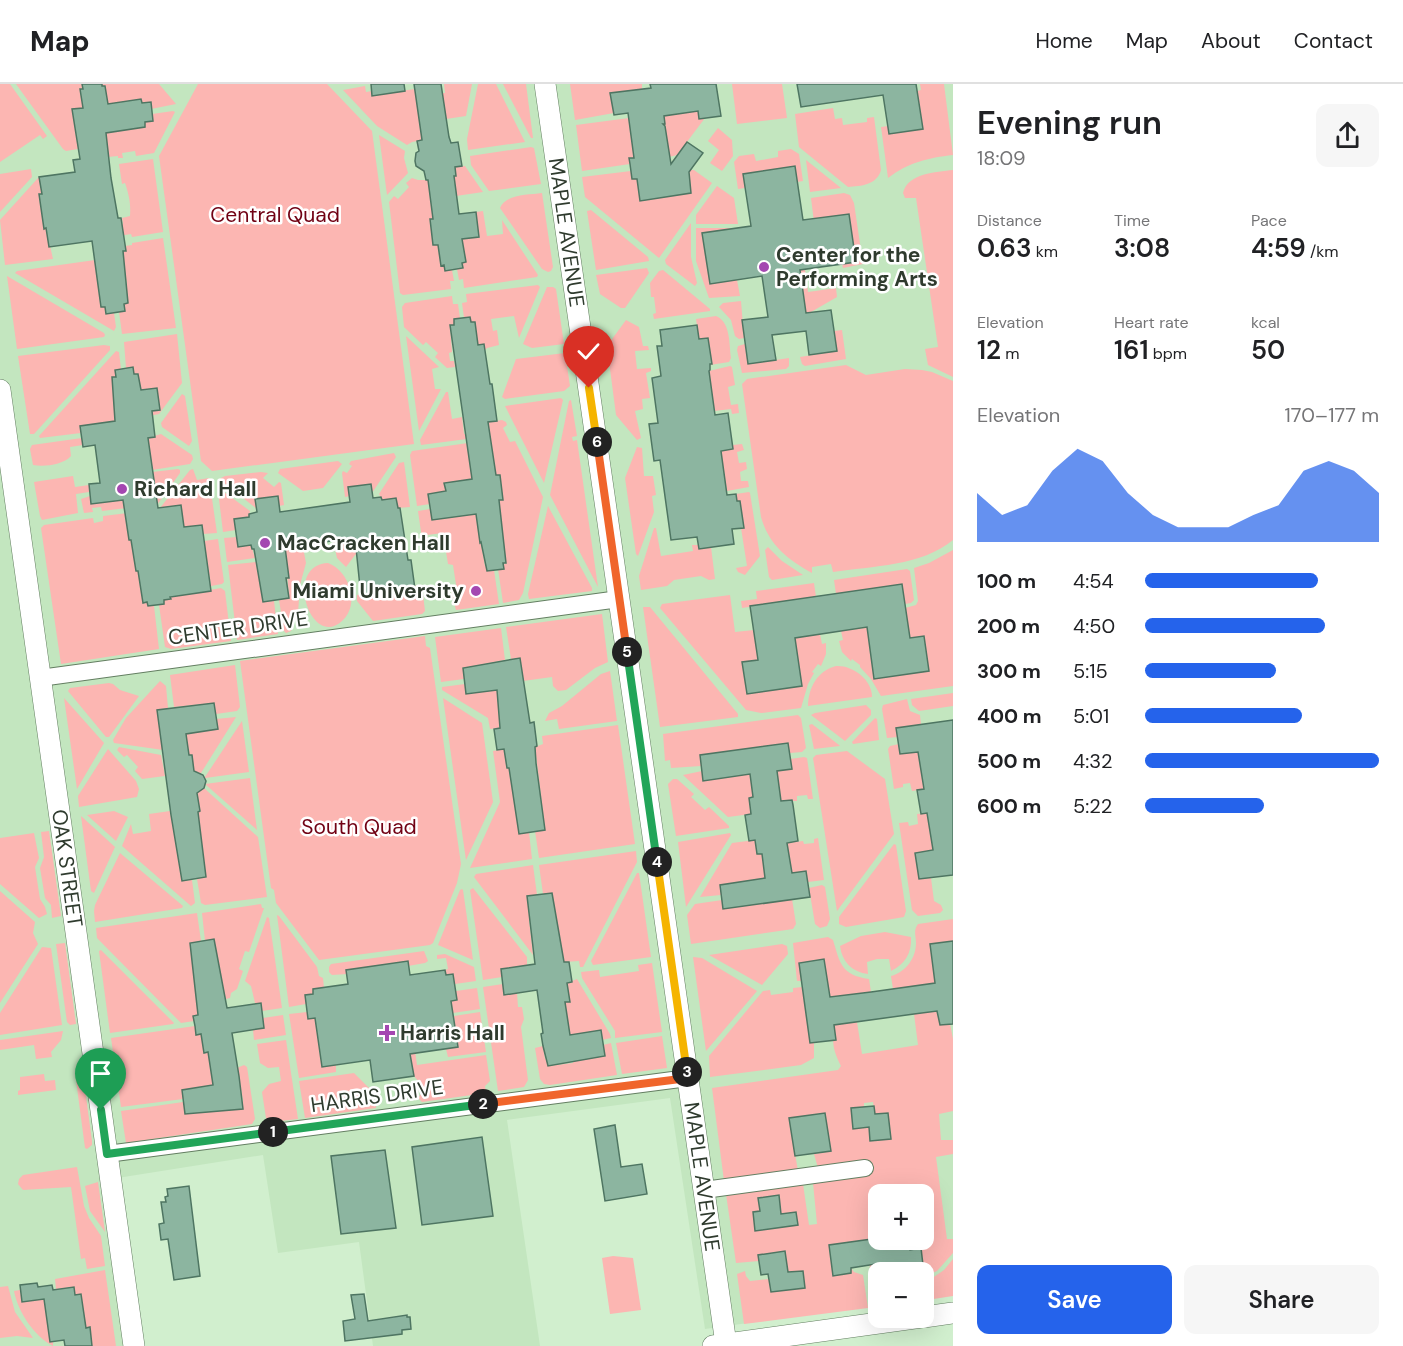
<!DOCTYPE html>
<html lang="en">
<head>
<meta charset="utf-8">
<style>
  :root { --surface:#fff; --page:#f6f6f6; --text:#202124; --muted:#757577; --line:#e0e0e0; --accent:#2563eb }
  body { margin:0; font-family:"DM Sans",sans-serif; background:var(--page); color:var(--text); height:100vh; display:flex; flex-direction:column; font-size:22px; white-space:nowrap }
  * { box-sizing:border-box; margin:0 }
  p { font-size:20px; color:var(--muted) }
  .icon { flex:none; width:33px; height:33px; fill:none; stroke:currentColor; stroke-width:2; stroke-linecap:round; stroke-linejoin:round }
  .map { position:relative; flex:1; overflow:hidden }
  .sheet { display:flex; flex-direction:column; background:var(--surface); width:450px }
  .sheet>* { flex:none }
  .buttons { position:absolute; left:868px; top:1100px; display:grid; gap:12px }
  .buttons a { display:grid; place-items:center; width:66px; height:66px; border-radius:12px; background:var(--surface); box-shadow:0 6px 24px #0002; font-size:30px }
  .pin { position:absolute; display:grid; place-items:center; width:51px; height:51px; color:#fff; margin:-62px -26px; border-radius:50% 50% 50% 0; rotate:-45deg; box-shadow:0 0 6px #0007 }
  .pin .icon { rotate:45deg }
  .km { position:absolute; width:30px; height:30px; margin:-15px; border-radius:50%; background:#222; color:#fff; font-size:16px; line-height:30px; text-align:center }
  .round { display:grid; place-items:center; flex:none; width:63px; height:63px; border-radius:12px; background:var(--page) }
  .headline { display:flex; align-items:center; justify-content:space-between; height:102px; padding:0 24px }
  h1 { font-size:33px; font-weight:600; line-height:45px }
  .stats { display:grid; grid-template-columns:repeat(3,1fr); gap:9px; height:102px; padding:6px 24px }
  .stats div { display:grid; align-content:center }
  .stats b { font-size:26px; font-weight:600 }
  .stats small { font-size:16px; font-weight:400 }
  .stats p { font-size:16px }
  .chart { height:168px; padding:12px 24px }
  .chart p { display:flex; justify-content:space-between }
  .chart svg { width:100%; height:108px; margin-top:6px; fill:var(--accent); opacity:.7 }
  .primary-button { display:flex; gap:12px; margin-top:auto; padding:12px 24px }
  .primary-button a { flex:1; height:69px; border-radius:12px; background:var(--accent); color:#fff; font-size:24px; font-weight:600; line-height:69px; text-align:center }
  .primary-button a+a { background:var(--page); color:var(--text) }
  ul { padding:0 24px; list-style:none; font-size:20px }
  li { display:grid; grid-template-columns:96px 72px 1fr; align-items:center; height:45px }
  li i { height:15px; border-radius:8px; background:var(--accent) }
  header { display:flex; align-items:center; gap:36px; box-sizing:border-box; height:84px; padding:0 30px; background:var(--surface); border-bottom:2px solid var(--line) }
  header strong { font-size:28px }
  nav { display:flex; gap:33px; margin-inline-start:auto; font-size:21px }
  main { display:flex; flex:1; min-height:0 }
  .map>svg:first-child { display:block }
  .built { fill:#c3e6bf; fill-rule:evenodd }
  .green { fill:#fcb6b2; fill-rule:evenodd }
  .building { fill:#8cb5a0; stroke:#4e7562; stroke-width:1.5 }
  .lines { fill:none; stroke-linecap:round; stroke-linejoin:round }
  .minor-casing { stroke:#637e61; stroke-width:18 }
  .tertiary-casing { stroke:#637e61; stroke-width:22 }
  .minor { stroke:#fff; stroke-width:16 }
  .tertiary { stroke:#fff; stroke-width:21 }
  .split-1-casing { stroke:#fff; stroke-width:12 }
  .split-2-casing { stroke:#fff; stroke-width:12 }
  .split-3-casing { stroke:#fff; stroke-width:12 }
  .split-4-casing { stroke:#fff; stroke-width:12 }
  .split-5-casing { stroke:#fff; stroke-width:12 }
  .split-6-casing { stroke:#fff; stroke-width:12 }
  .split-7-casing { stroke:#fff; stroke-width:12 }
  .split-1 { stroke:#22a559; stroke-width:8 }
  .split-2 { stroke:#22a559; stroke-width:8 }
  .split-3 { stroke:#f0652b; stroke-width:8 }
  .split-4 { stroke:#f5b400; stroke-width:8 }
  .split-5 { stroke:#22a559; stroke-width:8 }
  .split-6 { stroke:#f0652b; stroke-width:8 }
  .split-7 { stroke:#f5b400; stroke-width:8 }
  .poi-dot { fill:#a447b1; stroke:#fff; stroke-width:2 }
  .labels { text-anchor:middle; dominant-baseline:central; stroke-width:5; stroke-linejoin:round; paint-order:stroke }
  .park-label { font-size:21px; fill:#710214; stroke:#fff }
  .street-label { font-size:21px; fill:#2f3b2e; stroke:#fff }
  .poi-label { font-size:21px; font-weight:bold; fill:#2f3b2e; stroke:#fff; text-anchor:start }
</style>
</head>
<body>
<header>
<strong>Map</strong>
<nav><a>Home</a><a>Map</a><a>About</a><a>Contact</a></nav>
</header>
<main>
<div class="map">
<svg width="953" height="1262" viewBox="0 0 953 1262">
  <rect width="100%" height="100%" fill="#d1efce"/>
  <!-- built -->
  <path class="built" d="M0,0h953v1211l-29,4v-27h-45v33l-174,24 -35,-231 -163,22 33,226h-167l-14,-104 -81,11 -15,-98 -152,24 23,167h-134zM879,1110h45v45h-45z"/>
  <!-- green -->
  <g class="green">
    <path d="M0,0h10l37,52 -4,3 -3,-4 -40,27z"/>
    <path d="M16,0h66l1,5 -3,1 3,18 -11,2 6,39 -12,2 -3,-2z"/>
    <path d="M102,0h57l17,20 -25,5 -9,-6 -1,-4 -33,5 -3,-18h-3z"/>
    <path d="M198,0h129l45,47 42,313 -202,27 -11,-10 -42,-305z"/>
    <path d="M444,0h28l-6,32 -20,3 -4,-26h3z"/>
    <path d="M478,0h18l29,58 -57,8 -1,-11z"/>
    <path d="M503,0h23l7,54h-2z"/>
    <path d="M570,0h72v5l-31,5 3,19 -39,7z"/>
    <path d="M732,0h50l5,34 -50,6z"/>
    <path d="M920,0h24l9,71c-25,3 -44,7 -65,23l-7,-51 7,-1 1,7 34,-4 -6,-38 4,-1z"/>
    <path d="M365,2l1,6 6,-1v4l43,-6 7,51 -10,2 -5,3 -30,-19 -34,-36z"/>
    <path d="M833,24l2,11 7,-1 1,7 24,-3v-4l7,-1 7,53c-4,15 -20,16 -33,17l-49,-40 -4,-33z"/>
    <path d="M173,27l2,1 -21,41 -18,3 -1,-5 -13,2 1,5h-5v-2l-10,1 -2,-24 39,-6v-5l8,-1 -1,-7z"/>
    <path d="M698,27l7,7 -28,37 -8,2 -5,-41z"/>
    <path d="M629,34l5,40 -5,1 1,5 -48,7 -6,-46z"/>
    <path d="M718,44l14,12 1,16 -11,15 -12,-8 9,-13 -11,-9z"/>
    <path d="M379,51l26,16 -1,7 4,15 -21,22z"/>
    <path d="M531,63l3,1 7,36 -52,7 -18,-26 -1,-9z"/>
    <path d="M791,65l8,5 4,27 -6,1 -2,-15 -52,7 2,14 -7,1 -4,-27 5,-6 15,-2 2,7 22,-4v-6z"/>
    <path d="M153,75l10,73 -31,5 -1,-3 -12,2 1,-12h3l-1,-6 8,-2c1,-12 -1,-21 -5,-33l-3,1 -3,-20z"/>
    <path d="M806,76l35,28 -31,4z"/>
    <path d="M465,82l18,26 -27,4 -2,-20h2l-1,-9z"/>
    <path d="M31,85l1,8 -32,35v-38z"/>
    <path d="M689,86h5l18,13 -53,75 -74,-61 -3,-20 49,-6 1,8h5l4,22 50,-8z"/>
    <path d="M953,86v207l-25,-12 -3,-16 13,-2 -22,-149h-11l-2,-5c5,-20 33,-21 50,-23z"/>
    <path d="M39,93l3,17h-3l5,35 2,-1 7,31 -48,6 -5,-45z"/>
    <path d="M412,94l6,2h10l5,39 -3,1 3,25h5l3,20 11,5 2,11h-4l1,8 -48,6 -3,-2 -11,-91 5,-6 4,3 11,-12 -3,-4z"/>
    <path d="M717,102l17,12 4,26h-42v-9z"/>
    <path d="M542,109l11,74 -2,4 -3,1 -6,-3 -42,-61c6,-14 28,-13 42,-15z"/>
    <path d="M844,109l6,2 4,8 9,61 -20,4 -1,-4 14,-2 -7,-48 -28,4 -6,12 -4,-32z"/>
    <path d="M591,126l57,47 1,4 -53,9 -9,-59z"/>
    <path d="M483,127l4,25 16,-2 -1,-14 36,55 -1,2 -73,11 -1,-9 -4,1 -2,-11 6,-1 -1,-5 4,-1 -4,-23 17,-2 -3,-25z"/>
    <path d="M691,139v34l6,26 -2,3 -29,-22 -1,-4z"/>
    <path d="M696,144h42l2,12 -38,-6 8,49 27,-3 3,16 -31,2 -13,-37z"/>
    <path d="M163,154l13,90 -54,6 -3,-22 6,-1 -1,-7 4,-1 -2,-18 1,-1 -6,-32 5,-1 -1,-5 7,-1v-2z"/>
    <path d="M95,176l6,47h4l1,7 8,-1 2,14 -2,4 -99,-58 2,-2z"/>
    <path d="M647,184l2,5 -24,35h-4l-21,-14 -4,-19z"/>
    <path d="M663,186l47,39v2l-56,8 -1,-5 3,-1 -2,-16h-3l-1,-14 9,-12z"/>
    <path d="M800,186h5l3,22 28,-4 1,9 -26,15 -5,1z"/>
    <path d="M7,192l97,57 1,2 -1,2 -87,12z"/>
    <path d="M538,201l2,2 -21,51 -5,-22 -23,3 2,12 4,-1 2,15 -12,3 -2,2 -1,-6 -6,1 -3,-23h-4l-7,-4 -2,-15 5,-1 -1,-8z"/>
    <path d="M547,203h6l3,2 8,55 -32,4 -9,-4z"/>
    <path d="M452,212l1,8h5l2,14 -6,1v6l-4,1 2,26 -3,1 1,8h4l1,6 -8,1 -12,-11 3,-4 -12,-11 -3,3 -19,-18 -2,-20 3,-4z"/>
    <path d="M741,217l3,37 -5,1 -4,-3 -4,-16 -12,-13 4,-4z"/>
    <path d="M716,232c15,6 13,29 15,42l-2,4 -19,3 2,-2 -4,-25 -9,1 -3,-20z"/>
    <path d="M626,236l13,7 4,19h5l1,4 -14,1 2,18 14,-1v3l-5,2 4,25 -8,1 1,10 -8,2 6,27 -4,2 -21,-25 -9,-69z"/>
    <path d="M842,246l4,29 -41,7 -3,-2 -2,-7 36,-6 -2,-20z"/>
    <path d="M177,250l5,49 -23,31 -15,3v-4l16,-3 -3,-22 -16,2 -3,-16h-4l-8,-6 -2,-26z"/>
    <path d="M406,252l33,31 -7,2 3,20h6l-22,42z"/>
    <path d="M745,260l3,20 41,-6v8l-3,3 -44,4 -5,-23 1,-4z"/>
    <path d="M104,261l6,1v4l-76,84h-4l-12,-78z"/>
    <path d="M116,267l3,1 2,17 -5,1v7l-4,1 3,43 -34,5v7l-41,5 -1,-2z"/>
    <path d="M565,269l5,33 -6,5 -59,8 -3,-2 14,-38z"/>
    <path d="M846,281l20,10 39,-6 17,1 10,2 21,9v159c-31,26 -81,26 -120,32l-2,-8 -19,3v6c-25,-14 -43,-28 -51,-56l-19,-133 5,-5z"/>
    <path d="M730,282l2,1 3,18 -7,2 3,18 7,-1 1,9 -7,1 -1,-5 -17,2 -5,-40z"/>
    <path d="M446,308h2l4,27 10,-2 2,17h2l1,5 -46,6 -1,-5z"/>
    <path d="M182,310l3,2 7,45 -3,5 -27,-19 -1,-4z"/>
    <path d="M561,314l2,2 -19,83 -39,-77z"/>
    <path d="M571,316l6,36 -5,1 1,4 4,-1 21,147 -48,-92 19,-94z"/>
    <path d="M502,336l4,2 1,3 -4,3 7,14 5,-1 28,56 -20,96 -4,7 -16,3 -5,-34 8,-6 -7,-63 4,-1 -3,-24h-4l-8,-46v-7z"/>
    <path d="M161,350l31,21 1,4 -3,5 -38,6 -4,-32z"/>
    <path d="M82,354l1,7 -13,2 1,9c-8,9 -27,11 -38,9l-3,-16 2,-4z"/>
    <path d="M468,359l4,36 -27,4 1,8 -16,13 -13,2 -7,-51 2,-4z"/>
    <path d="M742,360l2,6 -7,2 2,11 7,-1 1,7 -7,3 1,9h7l1,6 -22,4 -6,-40 12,-2v-4z"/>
    <path d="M637,363l5,1 2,28h9l3,19 -4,1 2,16 -16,44 -2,-2 -11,-76z"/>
    <path d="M394,369l2,4 -24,36 -1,-9 -22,3 1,9 -5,1 -3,-24 1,-2 4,2 5,-7 -3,-2 2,-3z"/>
    <path d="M338,377l4,3 -19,24 -20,3 -25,-18 2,-4z"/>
    <path d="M404,378l6,45 -12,1 -2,-9 -14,1 -3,-6 20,-31z"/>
    <path d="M178,385l2,1v3l-23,32 -5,-33z"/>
    <path d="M193,385l4,11 12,-2 8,55 -14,1 -1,-9 -18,2 -3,-22 -21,3 30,-38z"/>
    <path d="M261,388l7,1 -5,5 11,9 5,-5 2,1 3,22 -5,1 -1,-10 -21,13 -37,-29 1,-2 4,-2z"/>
    <path d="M73,392l2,11 14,-2v7l-13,2 2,19 -36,7 -2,-4 -6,-34z"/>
    <path d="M220,405l30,22 -1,6 -13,13 -13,2 -5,-41z"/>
    <path d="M749,408l1,1 10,63 -15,19 -7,-3 -2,-4 11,-2 -6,-38 3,-1 -4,-26h-3l-1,-7z"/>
    <path d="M90,412l2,8 34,-5 1,9 -25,3 -1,-4 -9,1 1,4 -9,1 -3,-14z"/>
    <path d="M474,420l11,62 9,4 5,34 -43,6 -5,-18 6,-1 -4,-26 -5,-1 -5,-31 -16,2 1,7 -3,1 -1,-4h-2l-4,-28 12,-2 3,11 29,-4z"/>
    <path d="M548,422l44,82v3l-63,8 -1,-5z"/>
    <path d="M128,429l1,27h3l4,31h2l5,32 4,-1 1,4h6l5,43 -98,15 -20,-136 3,-3 49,-7 1,5 9,-2v-5z"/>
    <path d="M654,444h2l5,28 32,-5 -1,-6h6l1,4 12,-2 4,32 -6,1 -8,-4 -27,4 -7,6 -26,4 -2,-14z"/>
    <path d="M355,450l2,20 -2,1 -9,12 -9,-9 -4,-18z"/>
    <path d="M237,453l14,8 4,13 -28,4 -3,-24z"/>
    <path d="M218,455l6,43 -2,2 -11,2 -7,-45z"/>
    <path d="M302,458l4,21 -6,22 -2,28 -4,-1 -6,15 4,2 -1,2 -5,2 -2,-2 -5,-31 10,-2 -4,-54z"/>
    <path d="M768,463l14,14 21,14 -31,5 -3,-3 -4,-27z"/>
    <path d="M953,466v136l-72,10 -10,-17 -11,-12v-2l-8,-6 -1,2 -9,-9 -3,-11 4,-1 -2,-9 32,-4 -4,18 5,33 36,-40 -5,-30 11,-3 2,-4 -4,-33 15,-5z"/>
    <path d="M256,478l7,40 11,-1 4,33 -41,6 -9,-75z"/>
    <path d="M328,479c21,8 33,41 14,58 -31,29 -59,-56 -14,-58z"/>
    <path d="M907,485l3,2 4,29 -3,3 -6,1 -69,-10 -2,-14z"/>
    <path d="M814,499l2,14 -74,11 -1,-7 16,-2 -1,-8z"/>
    <path d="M418,501l4,1 3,25 -3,3 -49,7 -16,-20v-6l4,-1v3l54,-8 -1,-3z"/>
    <path d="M221,504l4,3 6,50 -60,8 -6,-2 -6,-42 5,-1v-4l6,-1v-2z"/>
    <path d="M730,511l5,37 19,-2 4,30 -16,3 5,31 54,-8 -4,-31 -6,-17 29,-4 2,10 4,-1v11l-5,12 -3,-2 -6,8 2,1 -6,11 -7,24 -40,5 -15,-3 -86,-102 2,-4z"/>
    <path d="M643,523h7l88,107v3l-78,10z"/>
    <path d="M602,530l6,48 -13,6 -29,22 -8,1 -5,-5 -1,-9 -29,4 -3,-23 -9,1 -5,-32z"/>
    <path d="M501,544l4,32 -42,8 1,11 -23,3 -6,-45z"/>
    <path d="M425,552l1,10 4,2 31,216 -4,19 -24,60 -3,2 -111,15 -43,-57 -2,-13 -3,-2 -31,-227z"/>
    <path d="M235,581l5,42 -3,4 -21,3 -2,-11 -40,4 -4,-32z"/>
    <path d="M836,582c16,-1 36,13 36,31l-64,9c0,-18 10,-36 28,-40z"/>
    <path d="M610,587l7,50 -58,8 -2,-10 -12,2 4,-8 13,-7 39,-32z"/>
    <path d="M160,597l6,5 2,22 -11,2 6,40 -49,-7 -1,-3 13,-22z"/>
    <path d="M109,599l4,1 7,6 19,6 -30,41h-3l-38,-46 2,-3z"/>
    <path d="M465,600l2,10 30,-4 3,38 -10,1 -2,-11 -46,-28v-3z"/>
    <path d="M953,609v13l-34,5 -7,-6 -1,-6z"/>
    <path d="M64,614l40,45 -27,46z"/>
    <path d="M443,614l39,25 11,79 -27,58z"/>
    <path d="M907,615l3,12 10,4 1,9 -23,13 -11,1 -5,-29 1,-4z"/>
    <path d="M866,621l5,5v5l-26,26 -34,-26 4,-2z"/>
    <path d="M798,631l3,3 5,30 -4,4 -12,1 -2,-10 -88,12 1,11 -30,2 -1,-8 -5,1 -2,-27z"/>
    <path d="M236,633l-35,56 -7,-1 -2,-17h-3l-3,-21 32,-5 -2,-10z"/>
    <path d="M875,634l2,1 2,21 -26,4 -1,-2z"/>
    <path d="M242,637l7,51 -44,6v-1z"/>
    <path d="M812,640l27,21 1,1 -26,3 -5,-24z"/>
    <path d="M618,641l17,119 -96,14 -4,-27 10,-2 -10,-82 8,-3 -1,-8z"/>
    <path d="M899,660l2,10 21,-3 -1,22 3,16 -12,2 -2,-8 -7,1v3l-9,2 -6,-40 2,-3z"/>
    <path d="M119,663l42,8 4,21 -23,3 -7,-8 3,-4 -11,-12 -3,2 -7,-7z"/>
    <path d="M108,665l28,32 3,8 -2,8 -58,10 -1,-11z"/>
    <path d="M504,665l3,19h2l10,65 10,-1 3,27 -62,9 30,-66 -7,-51z"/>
    <path d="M847,667l38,28 9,55 -57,77 -24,-153 3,-3z"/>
    <path d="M804,673l3,1 6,41h-5l-1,-4 -10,1v5h-16l-4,-30 15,-2 -2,-10z"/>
    <path d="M702,687l2,10 46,-7 3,23 -4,1 2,16 -23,3 -45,-42z"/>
    <path d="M250,694l7,52 -52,-46z"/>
    <path d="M673,695h4l17,15 -3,3 14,13 4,-3 20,19v2l-53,8 -8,-52z"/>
    <path d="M204,704l54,49 9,60 -62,8 -4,-2 -4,-24 9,-2 -8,-65 2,-1 -3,-19z"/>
    <path d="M114,727l14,6 -12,24 -29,-26z"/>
    <path d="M170,727l12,70 10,-1 3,23 -4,3 -69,-60 9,-22 2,10 18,-3 -2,-17z"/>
    <path d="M927,729l10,37 -22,4 4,25 12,-1 3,23 7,4 2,5 -3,3 -22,3 -6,-6 -13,-87 9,-1 1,4 9,-2 -1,-10z"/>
    <path d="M81,732l34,31 -21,46 -3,-2z"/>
    <path d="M49,747l12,85 -9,2 -1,-13 -6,-7 -5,-30 4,-11 -3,-25z"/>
    <path d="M34,749l5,25 -4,9 5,32 5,8 2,7 -8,4 -39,-34v-46z"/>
    <path d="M730,749l1,2 -45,72 -8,-65z"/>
    <path d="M818,754l6,42 -16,2 -2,-11 -14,2 -5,-30 16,-2 1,3 10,-1v-4z"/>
    <path d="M755,756l2,14h5l3,24 -45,7 1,10 -21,2 32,-54z"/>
    <path d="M894,760l2,1 10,66 -2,6 -58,10 -7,-3v-7z"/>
    <path d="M636,767l1,11 -54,105h-3l-1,-6 -15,1 -12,-69 -9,1 -4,-29z"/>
    <path d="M120,769l63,53 -1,2 -87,14 -1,-11 1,-6z"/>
    <path d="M533,781l4,30 -8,24 4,36 -59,-78 2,-3z"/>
    <path d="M637,789h2l12,84 -58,8 -2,-4z"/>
    <path d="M822,801l3,2 5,32 -3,7 -7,2 -5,-4 -6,-36z"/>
    <path d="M473,804l54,69v8l-26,4 1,8 -19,3 -13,-90z"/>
    <path d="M462,805l1,1 10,70 -35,-15 22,-55z"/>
    <path d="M0,807l35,31 -2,11 5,11 -38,59z"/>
    <path d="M792,815l4,25 -3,5 -102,15 -4,-29 8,-11 27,-4 2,9z"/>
    <path d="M261,820l1,4h2l-15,44 -4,-1 -6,18 4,2 -6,18 -6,4 -1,5 -4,1 -21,-58 -3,-28z"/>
    <path d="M197,829l4,28 -11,2 8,72 -4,1v5l-13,2 -84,-85 -1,-10z"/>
    <path d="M277,831l2,1 38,51 2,9 4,2 1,10 -11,1v5l-8,1 1,9 -17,3z"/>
    <path d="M267,833l2,1 13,90 -20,3 -1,-8h-6l-4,-17 -6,-5z"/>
    <path d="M953,835v22l-23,4 5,38 -42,6 -2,-13c15,-4 25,-18 25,-33 0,-8 -3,-12 2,-19z"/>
    <path d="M885,848l26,5c1,16 -6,27 -20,34l-2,-12h-12l-10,3 1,12c-16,-2 -26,-12 -28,-28l21,-10z"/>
    <path d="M828,853l5,3c7,23 8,35 36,39l2,13 -41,5 -6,-38 -25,4 2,18h-4l-4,-38z"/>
    <path d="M65,859l11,81 -6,1 -3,-3 -11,-78z"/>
    <path d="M782,860l5,2 1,8 -26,31 -53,-30z"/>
    <path d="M42,863l9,1 11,77 -62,10v-22z"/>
    <path d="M101,866l73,73 -1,1 -63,9 -11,-82z"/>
    <path d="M424,867l4,10 -3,2 -17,3 -1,-5 -60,9v4l-15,1 -3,-3v-5l2,-3z"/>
    <path d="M445,870l29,13 2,14 -21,3 -2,-10 -7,1 -1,-5 3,-1 -2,-11 -9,1v-4z"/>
    <path d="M693,873l9,1 55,33 -51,60z"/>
    <path d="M652,879l10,69 -47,6v-7l-33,-53 -1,-6 18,-2 1,7 39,-6 -1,-6z"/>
    <path d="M577,895l33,55 1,4 -9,2 -2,-10 -30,5 -5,-33 5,-1 -3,-18z"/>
    <path d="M503,900l1,11 13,-2 1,14h4l2,12 -3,8 7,53 -4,7 -26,4 -15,-104z"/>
    <path d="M802,903l8,56h4v15l-13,7 -91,12 -1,-21 54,-65 7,-1 1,5 22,-3v-4z"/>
    <path d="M477,904l3,21 -27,4 -2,-12 6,-1 -1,-9z"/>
    <path d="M937,927l3,14 10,-1 3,15v72l-14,3 2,26h12v14l-17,3 11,82h6v14l-16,18 -13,6 -3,-12h2l-2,-16 -11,1 -1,-5 -13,1 -1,-7h29v-45h-45v34h-2l6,42 11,-1 1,3h-16v34l-5,1 -7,-67 -38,5 4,30 18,-2v-5l3,4 9,3 5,33 -124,16 -7,-50 8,-3 1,5 4,5 19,-2 2,13 33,-4 -1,-17 -15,1 -3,-21 -26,4v6l-23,2 -10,-69 77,-10 6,41 8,-1 -4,-41 5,-15 -4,-14 17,-3 -6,-37 -36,5 9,52 -74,10 -12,-93 126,-18 3,-4c-8,-16 -9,-22 -7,-41l23,-3 5,32 56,-9 -4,-31zM873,1018l2,12 13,-1 3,26 -20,2 -2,-14 -16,1 -2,-20 13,-1v-4zM778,1111l3,19 15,-2 2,13 -42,6 -3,-19 7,-1 -2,-13z"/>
    <path d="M307,928l1,7 7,-1 7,49 14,-2v7l-37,6 -10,-64z"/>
    <path d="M480,928l6,40 -38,5 -2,-8 12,-2 -4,-31z"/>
    <path d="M283,931l3,20 -32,5 -1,-10 11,-2 -1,-10z"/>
    <path d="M195,942l1,9 5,-1 3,18h4l5,33 -31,5 1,9 -62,8 -10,-69z"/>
    <path d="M63,947l-2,9 -10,12 1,5 -16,2 -2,-14 -34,5v-10z"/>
    <path d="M662,952l5,32 -45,6 -6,-31z"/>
    <path d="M286,956l12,79 -27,3 -5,-4 -4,-26 7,-8 12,-3 -2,-14 -11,1 -8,-5 -3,-19z"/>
    <path d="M611,959l6,32 -67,10 -6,-1 -4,-5 -5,-31 8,-2 2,13h2l1,7 25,-3v-3l30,-15z"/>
    <path d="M415,967l2,14 69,-10 4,26 -5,5 1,7 -64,9 -4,-4 3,-4 -1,-11 -6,-7 -4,-24z"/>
    <path d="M244,981l3,2 8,52 -3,5 -126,19 -5,-32 62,-9 3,12 56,-5 1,-9 -6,-32z"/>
    <path d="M354,989l16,16 2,13 4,1v5l-71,10 -6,-37z"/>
    <path d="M44,990l1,7 10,-1 1,10 -38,5v-4l2,-1v-13z"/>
    <path d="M78,994h3l3,4 8,59v4l-5,4 -2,-1 -9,-68z"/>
    <path d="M77,1083l7,39 5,12 12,18 4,30 -18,3 -2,-11 -4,1 -10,-72 -48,3 -5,-6 1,-5 4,-4z"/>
    <path d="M98,1098l7,50 -15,-21 -5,-25z"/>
    <path d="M613,1172l20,2 8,52 -31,4 -8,-56z"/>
    <path d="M953,1175v37l-26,4v-5l7,-3 -1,-6h-6l-2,-3 19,-13z"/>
    <path d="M105,1186l11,76h-24l-2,-18h-4l-5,-34 -6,1 -1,-8 -18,2 -1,-10z"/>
    <path d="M8,1202l7,26 18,26 -16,-2 -17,2v-51z"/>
    <path d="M20,1206l3,12 21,-3 6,42h3v5c-19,-10 -35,-34 -39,-55z"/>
  </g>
  <!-- building -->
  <g class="building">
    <path d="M82,0h20v2h3l3,18 33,-5 1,4 9,-1 2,19 -8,1v5l-39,6 5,45 7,40h3l5,33h-3l5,52 -4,1 1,7 -19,3 -1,-7h-4l-9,-66 -43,6 -3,-19 -2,1 -5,-35h3l-3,-17 36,-5 -2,-12 7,-1 -8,-50 11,-1 -3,-19h3z"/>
    <path d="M371,0h33l1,7 -33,5z"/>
    <path d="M414,0h27l8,53 2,6 7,-1 4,24 -7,1 1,9h-2l5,38 17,-2 3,25 -17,2 4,23 -4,1 1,5 -18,3 -1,-6 -3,1 -3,-21h-5l-3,-26h3l-5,-39h-2l-2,-9 -8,-5 -1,-5 1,-8 3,-2 -2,-10 5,-1z"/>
    <path d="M650,0h66l5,32 -22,3 -1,-8 -34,5 1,8h-2l2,2 6,38 16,-22 16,11 -14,19 2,21 -51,8 -3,-22h-5l-2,-15 -1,-6h5l-6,-45 -14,2 -4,-22 41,-5z"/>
    <path d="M797,0h119l7,45 -34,5 -6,-39 -82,12z"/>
    <path d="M795,82l8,54 46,-6 7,48 -56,8 6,43 25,-3 6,41 -28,4 -3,-24 -34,4 4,25 -28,4 -6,-44 26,-3 -6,-41 -52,8 -8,-51 49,-7 -8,-52z"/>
    <path d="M470,233l1,5h4l3,23 6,-1 6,40h2l5,37 -9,1 8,53h4l3,25h-4l7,63h-3l1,6 -17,2 -6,-29 -1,1 -4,-29 -44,6 -4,-26 18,-3 -2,-8 28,-4 -22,-154h4v-6z"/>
    <path d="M697,241l2,14 9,-1 4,26h-2v6l-1,1 6,44 13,-2 5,36 -12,2 6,44 9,-1 1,7h3l4,27 -12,1 2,15 -35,5 -2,-12 -26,3 -11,-80 -6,1 -5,-37 9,-1 -6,-45 9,-2 -4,-30h5l-2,-16z"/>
    <path d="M133,283l1,7h4l3,16 16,-2 3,22 -8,1 3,26 -7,1 10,70 23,-3 3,22 18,-2 9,66 -41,6 1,2 -7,1v4l-16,2 -1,-4 -4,1 -5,-32h-2l-5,-31h-2l-6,-40 -32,4 -2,-20 11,-1 -5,-38 -12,2 -3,-21 35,-5 -3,-44h4l-1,-7z"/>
    <path d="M371,400l2,14 8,-1 1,3 14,-2 2,10h2l8,52h3l4,29 -54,8 -6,-59 -70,9 4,31h-3l3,20 -26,4 -9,-53h-2l-1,-4 -13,2 -4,-28 15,-2v-3l8,-2 -2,-13 23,-3 2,16 70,-10 -2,-15z"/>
    <path d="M902,500l8,54 14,-2 5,35 -55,8 -7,-52 -72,11 7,48 -55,8 -5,-32 16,-2 -8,-54z"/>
    <path d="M520,574l10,65 4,-1 3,24 -2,1 1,16 9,67 -26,4 -10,-66h-2l-3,-19 -7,1 -3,-21 6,-1 -3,-38 -31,4 -3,-26z"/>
    <path d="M214,619l4,26 -32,5 3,21h3l2,16 9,4 3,6 -2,7 -7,5 3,18 -2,1 8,65 -24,4 -11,-66 -14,-105z"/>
    <path d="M953,636v155l-34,4 -4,-26 18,-3 -6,-37 -6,1 -4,-24 7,-1 -6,-37 -18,2 -4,-26z"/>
    <path d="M788,659l4,26 -15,2 4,30 11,-1 1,5 5,36 -11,2 5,30 14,-2 4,26 -87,12 -3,-24 45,-7 -3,-24h-5l-2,-14 -6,1 -4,-26 6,-1 -2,-16 4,-1 -3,-23 -47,7 -3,-26z"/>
    <path d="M552,809l12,69h5l3,20 -5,1 3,19h-5l5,33 31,-5 4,26 -57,10 -5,-20 -2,-12 2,-1 -6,-43 -33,5 -3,-26 34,-5 -8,-68z"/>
    <path d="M214,855l13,69 34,-5 3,25 -32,5 7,43 4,33 -58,5 -3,-24 31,-5 -5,-33 -4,1 -3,-19 -5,1 -1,-9 -2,-10 5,-1 -8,-72z"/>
    <path d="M953,857v83l-13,1 -3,-14 -23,3 -80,11 2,15 -26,3 -11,-80 25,-4 6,38 41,-5 64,-9 -5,-39z"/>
    <path d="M408,877l2,14 35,-5 1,5 7,-1 4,26 -6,1 7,46 -48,7 4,22 -41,6 -3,-22 -48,7 -7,-49 -7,1 -3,-24 8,-1v-5l35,-5 -2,-14z"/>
    <path d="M874,1022l1,8 13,-1 3,26 -21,2 -1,-14 -16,2 -2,-21z"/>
    <path d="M825,1029l6,38 -36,5 -6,-38z"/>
    <path d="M615,1041l6,42 21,-3 5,30 -42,7 -11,-72z"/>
    <path d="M482,1053l11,79 -71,9 -10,-78z"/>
    <path d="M385,1066l11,78 -55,6 -10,-78z"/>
    <path d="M189,1102l11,90 -26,4 -6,-41 -7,1 -2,-16 5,-1 -3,-21h5l-1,-5 3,-1 -1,-7z"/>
    <path d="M779,1111l2,19 15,-2 2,13 -43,6 -2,-19 7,-1 -2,-13z"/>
    <path d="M879,1154l16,1 1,7 13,-1 1,5 11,-2 2,17 -40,5 -1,-7 -31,5v5l-18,3 -4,-31z"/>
    <path d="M785,1167l3,21 15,-1 2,17 -34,4 -3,-18 -7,1 -3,-20z"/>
    <path d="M37,1199l1,4 14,-2 1,5 21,-3 1,8 6,-1 5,34 4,-1 2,19h-27l-1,-6 -14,2 -6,-43 -22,3 -2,-17z"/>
    <path d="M364,1210l4,27 39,-6v2h3l1,12 -9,1v4l-57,7 -2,-20 12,-2 -4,-24z"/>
  </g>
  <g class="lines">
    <defs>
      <g id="minor">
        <path d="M40,594l579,-79"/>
        <path d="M107,1070l581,-76"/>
        <path d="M704,1106l161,-22"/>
      </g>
      <g id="tertiary">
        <path id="s1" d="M545,0l181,1260"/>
        <path id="s2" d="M0,306l134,956"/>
        <path d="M924,1233l29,-4"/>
        <path d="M713,1262l209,-29"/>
      </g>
    </defs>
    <!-- minor casing -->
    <use href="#minor" class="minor-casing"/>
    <!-- tertiary casing -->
    <use href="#tertiary" class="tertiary-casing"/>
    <!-- minor -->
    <use href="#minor" class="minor"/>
    <!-- tertiary -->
    <use href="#tertiary" class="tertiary"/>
  </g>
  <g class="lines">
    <defs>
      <path id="split-1" d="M101,1026l6,44 166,-22"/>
      <path id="split-2" d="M273,1048l210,-28"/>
      <path id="split-3" d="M483,1020l205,-26 -1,-6"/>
      <path id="split-4" d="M657,778l30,210"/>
      <path id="split-5" d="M627,568l30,210"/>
      <path id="split-6" d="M597,358l30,210"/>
      <path id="split-7" d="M589,304l8,54"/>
    </defs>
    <!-- split-1 casing -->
    <use href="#split-1" class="split-1-casing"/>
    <!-- split-2 casing -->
    <use href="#split-2" class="split-2-casing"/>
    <!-- split-3 casing -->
    <use href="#split-3" class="split-3-casing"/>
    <!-- split-4 casing -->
    <use href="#split-4" class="split-4-casing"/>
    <!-- split-5 casing -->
    <use href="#split-5" class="split-5-casing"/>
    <!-- split-6 casing -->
    <use href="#split-6" class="split-6-casing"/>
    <!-- split-7 casing -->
    <use href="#split-7" class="split-7-casing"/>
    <!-- split-1 -->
    <use href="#split-1" class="split-1"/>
    <!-- split-2 -->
    <use href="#split-2" class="split-2"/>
    <!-- split-3 -->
    <use href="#split-3" class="split-3"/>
    <!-- split-4 -->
    <use href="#split-4" class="split-4"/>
    <!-- split-5 -->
    <use href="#split-5" class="split-5"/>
    <!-- split-6 -->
    <use href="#split-6" class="split-6"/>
    <!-- split-7 -->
    <use href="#split-7" class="split-7"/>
  </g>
  <!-- markers -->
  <g class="poi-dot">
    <circle cx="764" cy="183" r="6"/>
    <circle cx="122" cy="405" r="6"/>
    <circle cx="265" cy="459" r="6"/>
    <circle cx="476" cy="507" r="6"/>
    <path d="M384 940h6v6h6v6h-6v6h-6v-6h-6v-6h6z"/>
  </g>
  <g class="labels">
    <!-- park labels -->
    <g class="park-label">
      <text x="275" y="131">Central Quad</text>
      <text x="359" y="743">South Quad</text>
    </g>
    <!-- street labels -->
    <g class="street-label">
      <text stroke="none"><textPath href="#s1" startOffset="150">MAPLE AVENUE</textPath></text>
      <text transform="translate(238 544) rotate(-8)">CENTER DRIVE</text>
      <text stroke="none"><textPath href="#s2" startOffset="483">OAK STREET</textPath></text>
      <text transform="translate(377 1012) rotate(-8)">HARRIS DRIVE</text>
      <text stroke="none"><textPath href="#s1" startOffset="1104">MAPLE AVENUE</textPath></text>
    </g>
    <!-- poi labels -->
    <g class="poi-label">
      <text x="776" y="171">Center for the<tspan x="776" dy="24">Performing Arts</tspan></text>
      <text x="134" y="405">Richard Hall</text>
      <text x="277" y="459">MacCracken Hall</text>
      <text x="464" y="507" text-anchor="end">Miami University</text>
      <text x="400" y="949">Harris Hall</text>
    </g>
  </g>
</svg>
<div class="buttons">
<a>+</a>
<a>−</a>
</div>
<div class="pin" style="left:101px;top:1026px;background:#1e9e55"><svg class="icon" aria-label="arrive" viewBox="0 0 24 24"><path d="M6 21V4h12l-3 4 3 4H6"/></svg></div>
<div class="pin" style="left:589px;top:304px;background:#d93025"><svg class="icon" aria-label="check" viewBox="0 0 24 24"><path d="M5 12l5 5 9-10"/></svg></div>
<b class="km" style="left:273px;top:1048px">1</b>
<b class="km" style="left:483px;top:1020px">2</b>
<b class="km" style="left:687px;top:988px">3</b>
<b class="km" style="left:657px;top:778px">4</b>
<b class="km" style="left:627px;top:568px">5</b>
<b class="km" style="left:597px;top:358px">6</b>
</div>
<section class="sheet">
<div class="headline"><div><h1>Evening run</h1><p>18:09</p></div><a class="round"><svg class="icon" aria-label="share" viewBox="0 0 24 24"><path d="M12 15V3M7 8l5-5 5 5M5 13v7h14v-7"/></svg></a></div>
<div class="stats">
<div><p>Distance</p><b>0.63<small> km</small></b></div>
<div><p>Time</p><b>3:08</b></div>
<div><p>Pace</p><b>4:59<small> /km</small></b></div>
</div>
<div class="stats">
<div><p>Elevation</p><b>12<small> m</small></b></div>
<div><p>Heart rate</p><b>161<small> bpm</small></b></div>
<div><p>kcal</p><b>50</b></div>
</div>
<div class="chart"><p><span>Elevation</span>170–177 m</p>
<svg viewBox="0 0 160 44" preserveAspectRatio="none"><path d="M0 44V24L10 33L20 29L30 15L40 6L50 11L60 24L70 33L80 38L90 38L100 38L110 33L120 29L130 15L140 11L150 15L160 24V44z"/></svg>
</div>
<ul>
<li><b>100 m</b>4:54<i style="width:74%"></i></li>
<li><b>200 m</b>4:50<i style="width:77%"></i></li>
<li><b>300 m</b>5:15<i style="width:56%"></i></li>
<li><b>400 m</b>5:01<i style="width:67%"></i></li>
<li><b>500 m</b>4:32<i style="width:100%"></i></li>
<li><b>600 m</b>5:22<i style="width:51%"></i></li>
</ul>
<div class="primary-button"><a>Save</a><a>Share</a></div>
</section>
</main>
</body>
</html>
